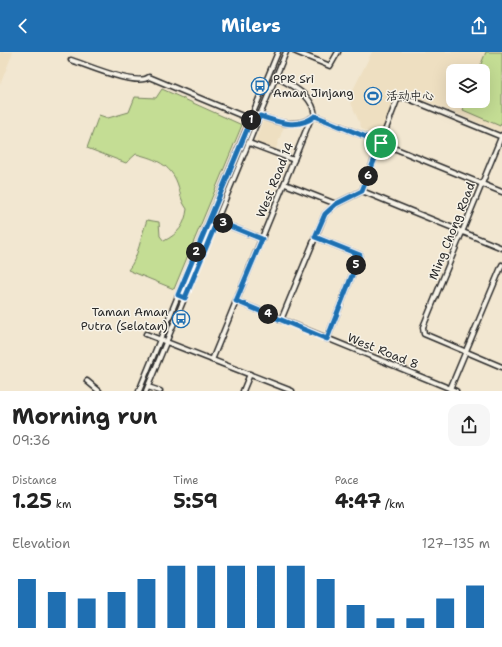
<!DOCTYPE html>
<html lang="en">
<head>
<meta charset="utf-8">
<style>
  :root { --surface:#fff; --page:#f6f6f6; --text:#222; --muted:#767676; --accent:#1f6fb2 }
  body { margin:0; font-family:"Shantell Sans","LXGW WenKai TC",sans-serif; background:var(--page); color:var(--text); height:100vh; display:flex; flex-direction:column; font-size:15px; white-space:nowrap }
  * { box-sizing:border-box; margin:0 }
  p { font-size:13px; color:var(--muted) }
  .icon { flex:none; width:22px; height:22px; fill:none; stroke:currentColor; stroke-width:2; stroke-linecap:round; stroke-linejoin:round }
  .map { position:relative; height:339px; overflow:hidden }
  .panel { display:flex; flex-direction:column; background:var(--surface); flex:1 }
  .panel>* { flex:none }
  .tools { position:absolute; left:446px; top:12px; display:grid; gap:8px }
  .tools a { display:grid; place-items:center; width:44px; height:44px; border-radius:8px; background:var(--surface); box-shadow:0 4px 16px #0002; font-size:20px }
  .pin { position:absolute; display:grid; place-items:center; width:34px; height:34px; color:#fff; margin:-17px; border:2px solid #fff; border-radius:50%; box-shadow:0 1px 4px #0007 }
  .km { position:absolute; width:20px; height:20px; margin:-10px; border-radius:50%; background:#222; color:#fff; font-size:11px; line-height:20px; text-align:center }
  .round { display:grid; place-items:center; flex:none; width:42px; height:42px; border-radius:12px; background:var(--page) }
  .headline { display:flex; align-items:center; justify-content:space-between; height:68px; padding:0 12px }
  h1 { font-size:22px; font-weight:700; line-height:30px }
  .metrics { display:grid; grid-template-columns:repeat(3,1fr); gap:6px; height:68px; padding:4px 12px }
  .metrics div { display:grid; align-content:center }
  .metrics b { font-size:20px; font-weight:700 }
  .metrics small { font-size:11px; font-weight:400 }
  .metrics p { font-size:11px }
  .chart { height:112px; padding:8px 12px }
  .chart p { display:flex; justify-content:space-between }
  .chart svg { width:100%; height:72px; margin-top:4px; stroke:var(--accent); stroke-width:6 }
  header { display:flex; justify-content:space-between; align-items:center; height:52px; padding:0 12px; background:var(--accent); color:#fff; font-size:18px; font-weight:700 }
  .map>svg:first-child { display:block }
  .built { fill:#eedfc1; fill-rule:evenodd }
  .green { fill:#c4dd94; stroke:#788460 }
  .lines { fill:none; stroke-linecap:round; stroke-linejoin:round }
  .minor-casing { stroke:#2b2b2b; stroke-width:7 }
  .minor { stroke:#f7f3e8; stroke-width:4 }
  .route-casing { stroke:#fff; stroke-width:8 }
  .route { stroke:#1f6fb2; stroke-width:5 }
  .labels { text-anchor:middle; dominant-baseline:central; stroke-width:3; stroke-linejoin:round; paint-order:stroke }
  .poi-label { font-size:12px; fill:#2b2b2b; stroke:#f7f3e8; text-anchor:start }
  .street-label { font-size:12px; fill:#2b2b2b; stroke:#f7f3e8 }
</style>
</head>
<body>
<header><svg class="icon" aria-label="back" viewBox="0 0 24 24"><path d="M15 5l-7 7 7 7"/></svg>Milers<svg class="icon" aria-label="share" viewBox="0 0 24 24"><path d="M12 15V3M7 8l5-5 5 5M5 13v7h14v-7"/></svg></header>
<div class="map">
<svg width="502" height="339" viewBox="0 0 502 339">
  <rect width="100%" height="100%" fill="#f2e7d1"/>
  <filter id="ink" filterUnits="userSpaceOnUse"><feTurbulence type="fractalNoise" baseFrequency=".025" numOctaves="2"/><feDisplacementMap in="SourceGraphic" scale="8" xChannelSelector="R" yChannelSelector="G"/><feConvolveMatrix kernelMatrix="1 2 1 2 8 2 1 2 1" color-interpolation-filters="sRGB"/></filter>
  <g filter="url(#ink)">
    <!-- built -->
    <g class="built">
      <path d="M0,0h13l-13,33z"/>
      <path d="M372,0h130l-1,80 -102,-42 -20,48 -17,-9 -13,-31zM453,19h30v30h-30z"/>
      <path d="M264,67l20,7 -9,25 -21,-8z"/>
    </g>
    <!-- green -->
    <g class="green">
      <path d="M486,0h16v69l-2,5 -37,-16 3,-9h17v-30h-5z"/>
      <path d="M162,37l80,36 -68,164 -46,-19c10,-11 13,-35 19,-50l12,2 1,14 4,5c14,-7 21,-16 23,-32 -8,-11 -6,-18 -11,-29 -8,-17 -24,-22 -40,-26l-10,9 -39,-15 12,-33 9,3 21,-6 6,-15 21,1z"/>
    </g>
    <g class="lines">
      <defs>
        <g id="minor">
          <path d="M296,0l34,14 8,-14"/>
          <path d="M71,8c16,5 65,27 78,17l108,45"/>
          <path d="M276,24c16,11 37,18 39,40"/>
          <path d="M253,61c20,8 39,16 59,5"/>
          <path d="M315,64l187,76"/>
          <path d="M502,83l-79,192 1,7 78,33"/>
          <path d="M249,91l45,17"/>
          <path d="M285,132l51,20 26,-13 140,57"/>
          <path d="M362,139l35,-91 7,-3 98,40"/>
          <path d="M217,169l45,18"/>
          <path d="M315,185l45,18 -33,84"/>
          <path d="M236,249l220,90"/>
          <path d="M281,268l44,-106 11,-10"/>
          <path d="M146,282l146,57"/>
          <path d="M212,308l99,-242"/>
          <path d="M87,329l12,10"/>
          <path d="M148,335l12,4"/>
          <path d="M450,337l52,-124"/>
          <path d="M139,339l139,-339"/>
          <path d="M146,339l140,-339"/>
          <path d="M243,339l7,-17"/>
        </g>
      </defs>
      <!-- minor casing -->
      <use href="#minor" class="minor-casing"/>
      <!-- minor -->
      <use href="#minor" class="minor"/>
    </g>
  </g>
  <g class="lines" filter="url(#ink)">
    <defs>
      <path id="route" d="M260,64c19,6 37,14 55,0l66,27 -19,48 -26,13 -11,10 -10,23 45,18 -33,84 -91,-38 26,-62 -45,-18 -32,77 -7,-3 73,-175 6,2z"/>
    </defs>
    <!-- route casing -->
    <use href="#route" class="route-casing"/>
    <!-- route -->
    <use href="#route" class="route"/>
  </g>
  <!-- icons -->
  <defs>
    <symbol id="bus-ring" viewBox="-11 -11 22 22"><circle r="9.5" fill="#f7f3e8" stroke="#1f6fb2" stroke-width="1.5"/><path d="M-5-6H5V4H4V6H2V4H-2V6H-4V4H-5ZM-3.5-4V0h7V-4ZM-3.5 1.2v1.5H-2V1.2ZM2 1.2v1.5H3.5V1.2Z" fill="#1f6fb2"/></symbol>
    <symbol id="stadium-ring" viewBox="-11 -11 22 22"><circle r="9.5" fill="#f7f3e8" stroke="#1f6fb2" stroke-width="1.5"/><path d="M0-5a6.5 5 0 1 0 0 10a6.5 5 0 1 0 0-10ZM-3.5-1.8h7v3.6h-7Z" fill="#1f6fb2"/></symbol>
  </defs>
  <g fill-rule="evenodd">
    <use href="#bus-ring" x="250" y="24" width="20" height="20"/>
    <use href="#stadium-ring" x="363" y="34" width="20" height="20"/>
    <use href="#bus-ring" x="171" y="257" width="20" height="20"/>
  </g>
  <g class="labels">
    <!-- poi labels -->
    <g class="poi-label">
      <text x="273" y="27">PPR Sri<tspan x="273" dy="14">Aman Jinjang</tspan></text>
      <text x="386" y="44">活动中心</text>
      <text x="168" y="260" text-anchor="end">Taman Aman<tspan x="168" dy="14">Putra (Selatan)</tspan></text>
    </g>
    <!-- street labels -->
    <g class="street-label">
      <text transform="translate(275 128) rotate(-68)">West Road 14</text>
      <text transform="translate(452 179) rotate(-68)">Ming Chong Road</text>
      <text transform="translate(383 299) rotate(22)">West Road 8</text>
    </g>
  </g>
</svg>
<div class="tools">
<a><svg class="icon" aria-label="layers" viewBox="0 0 24 24"><path d="M12 4l9 5-9 5-9-5zM3 14l9 5 9-5"/></svg></a>
</div>
<div class="pin" style="left:381px;top:91px;background:#1e9e55"><svg class="icon" aria-label="arrive" viewBox="0 0 24 24"><path d="M6 21V4h12l-3 4 3 4H6"/></svg></div>
<b class="km" style="left:251px;top:68px">1</b>
<b class="km" style="left:196px;top:200px">2</b>
<b class="km" style="left:223px;top:171px">3</b>
<b class="km" style="left:268px;top:262px">4</b>
<b class="km" style="left:356px;top:213px">5</b>
<b class="km" style="left:368px;top:124px">6</b>
</div>
<section class="panel">
<div class="headline"><div><h1>Morning run</h1><p>09:36</p></div><a class="round"><svg class="icon" aria-label="share" viewBox="0 0 24 24"><path d="M12 15V3M7 8l5-5 5 5M5 13v7h14v-7"/></svg></a></div>
<div class="metrics">
<div><p>Distance</p><b>1.25<small> km</small></b></div>
<div><p>Time</p><b>5:59</b></div>
<div><p>Pace</p><b>4:47<small> /km</small></b></div>
</div>
<div class="chart"><p><span>Elevation</span>127–135 m</p>
<svg viewBox="0 0 160 44" preserveAspectRatio="none"><path d="M5 44V14M15 44V22M25 44V26M35 44V22M45 44V14M55 44V6M65 44V6M75 44V6M85 44V6M95 44V6M105 44V14M115 44V30M125 44V38M135 44V38M145 44V26M155 44V18"/></svg>
</div>
</section>
</body>
</html>
